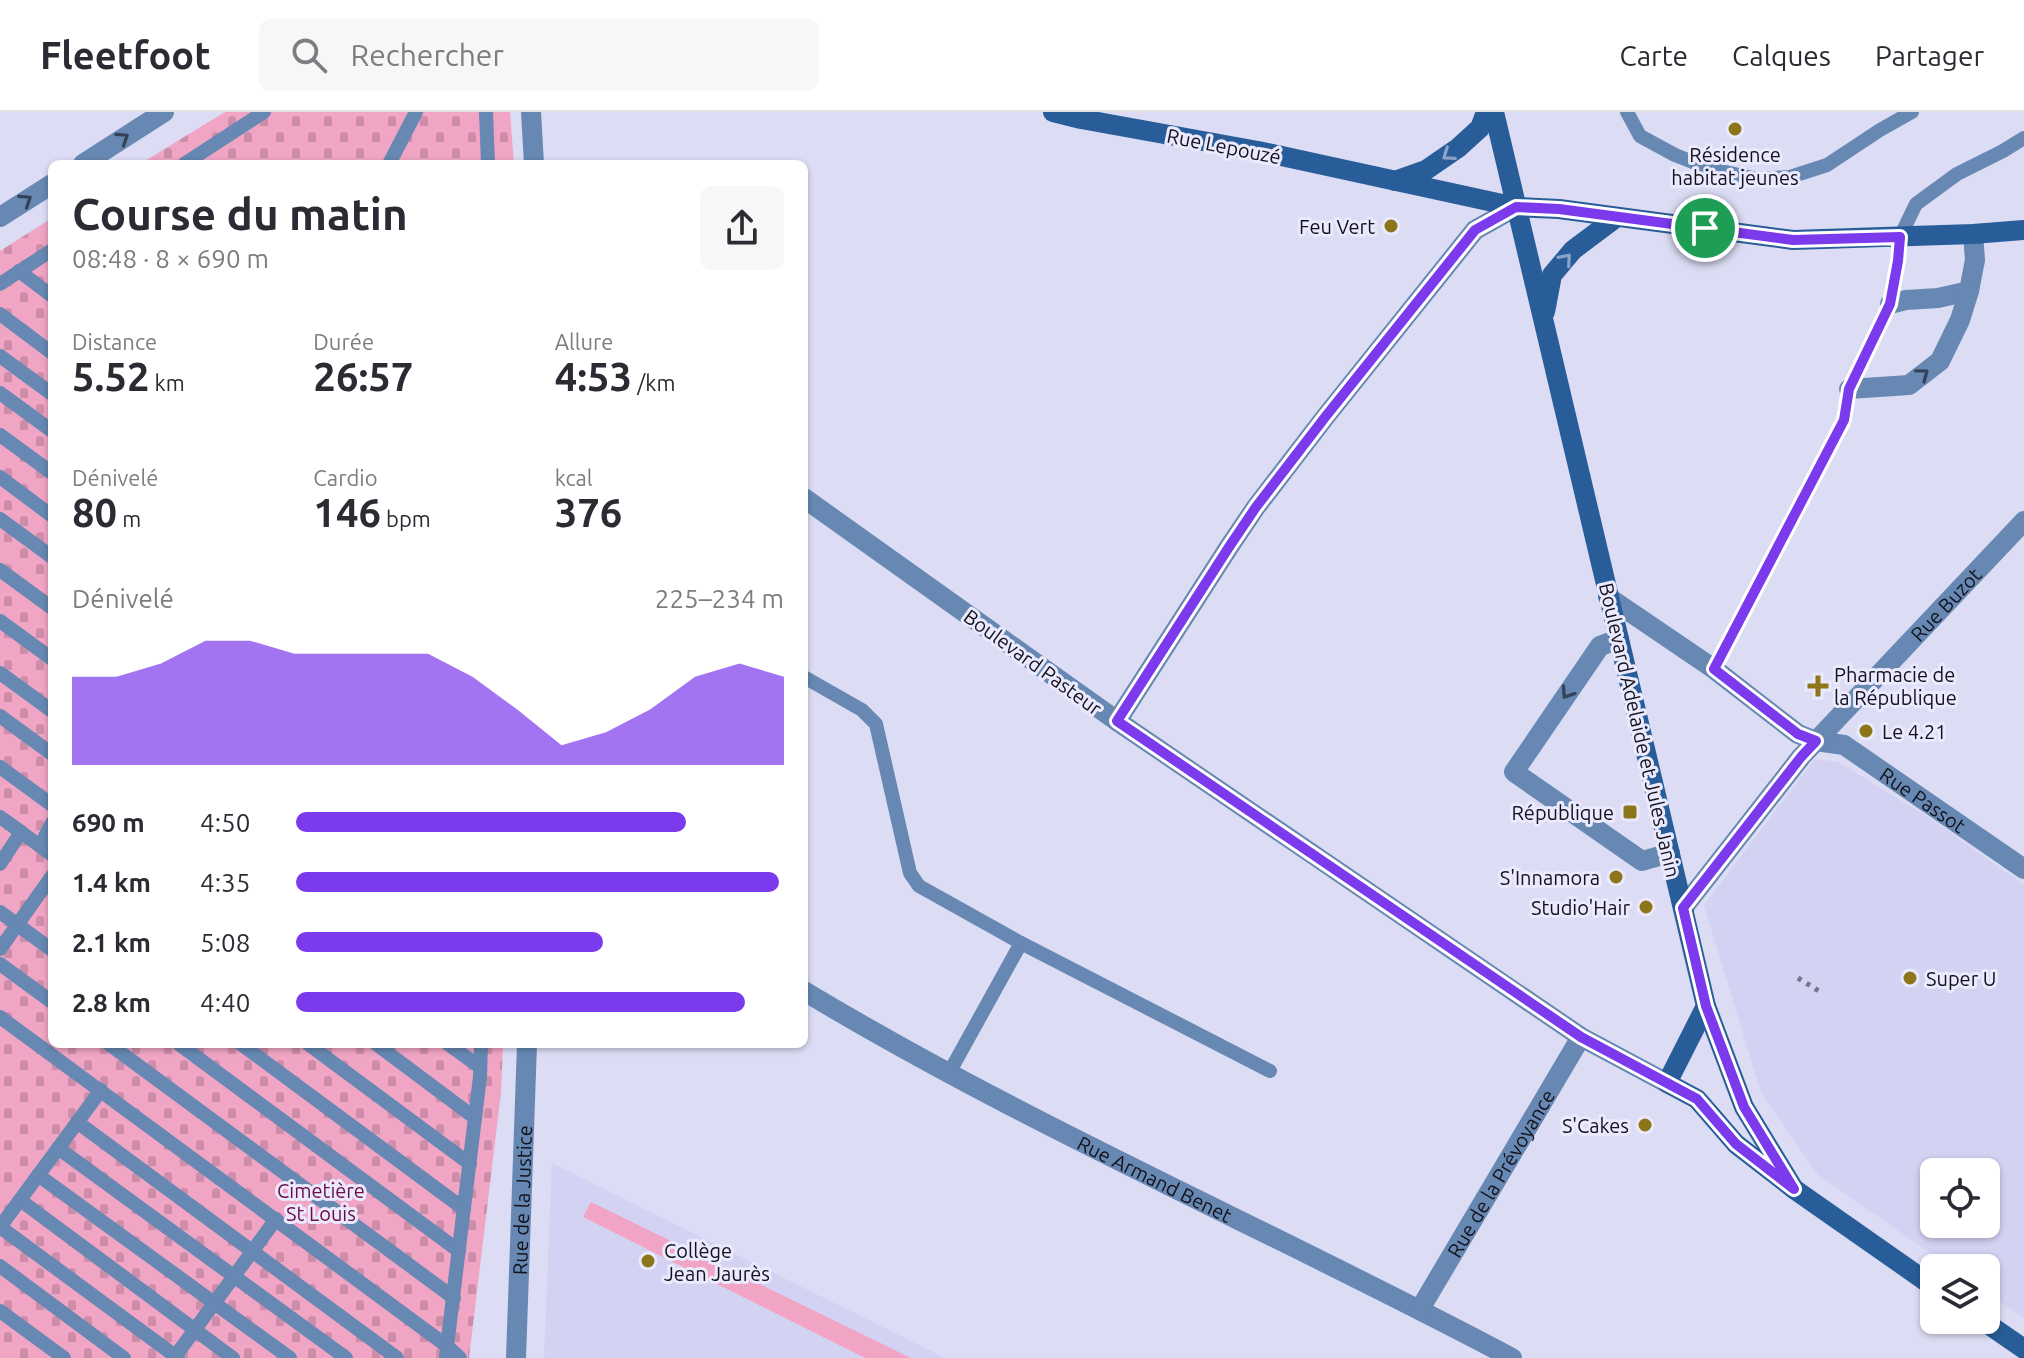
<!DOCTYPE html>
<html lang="fr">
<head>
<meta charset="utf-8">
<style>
  :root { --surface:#fff; --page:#f7f7f7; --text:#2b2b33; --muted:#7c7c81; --line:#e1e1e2; --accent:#7c3aed }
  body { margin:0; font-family:Ubuntu,sans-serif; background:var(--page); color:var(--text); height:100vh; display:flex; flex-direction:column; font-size:30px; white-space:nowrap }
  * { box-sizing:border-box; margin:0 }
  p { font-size:26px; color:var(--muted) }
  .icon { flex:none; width:44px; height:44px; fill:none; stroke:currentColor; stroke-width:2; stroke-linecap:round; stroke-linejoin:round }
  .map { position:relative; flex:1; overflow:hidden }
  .details { position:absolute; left:48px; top:48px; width:760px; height:888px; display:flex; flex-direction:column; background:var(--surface); border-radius:12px; box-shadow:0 2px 6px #0004 }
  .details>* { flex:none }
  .controls { position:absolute; left:1920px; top:1046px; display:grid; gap:16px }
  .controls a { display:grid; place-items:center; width:80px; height:80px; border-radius:12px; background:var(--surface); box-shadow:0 2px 6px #0004; font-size:40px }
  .pin { position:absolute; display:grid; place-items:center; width:68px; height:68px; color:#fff; margin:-34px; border:4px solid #fff; border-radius:50%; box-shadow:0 2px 8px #0007 }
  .round { display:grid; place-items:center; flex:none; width:84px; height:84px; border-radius:12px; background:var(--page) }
  .headline { display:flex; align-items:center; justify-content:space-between; height:136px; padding:0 24px }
  h1 { font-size:44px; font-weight:700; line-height:60px }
  .metrics { display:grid; grid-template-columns:repeat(3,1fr); gap:12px; height:136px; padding:8px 24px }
  .metrics div { display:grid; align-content:center }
  .metrics b { font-size:40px; font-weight:700 }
  .metrics small { font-size:22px; font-weight:400 }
  .metrics p { font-size:22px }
  .chart { height:224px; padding:16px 24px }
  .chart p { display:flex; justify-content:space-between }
  .chart svg { width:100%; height:144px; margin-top:8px; fill:var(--accent); opacity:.7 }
  ul { padding:0 24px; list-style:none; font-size:26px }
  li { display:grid; grid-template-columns:128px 96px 1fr; align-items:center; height:60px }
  li i { height:20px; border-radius:10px; background:var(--accent) }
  header { display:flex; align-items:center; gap:48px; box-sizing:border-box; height:112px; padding:0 40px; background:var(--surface); border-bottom:2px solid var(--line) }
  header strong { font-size:38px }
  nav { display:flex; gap:44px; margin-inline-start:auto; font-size:28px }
  .search { width:560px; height:72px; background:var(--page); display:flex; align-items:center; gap:20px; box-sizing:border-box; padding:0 28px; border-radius:12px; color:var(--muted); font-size:30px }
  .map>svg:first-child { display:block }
  .built { fill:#d3d2f2; fill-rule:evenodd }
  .cemetery { fill:url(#cemetery-stones) }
  .garden { fill:#f1a5c4 }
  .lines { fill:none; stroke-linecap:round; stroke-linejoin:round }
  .path { stroke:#777687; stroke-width:5; stroke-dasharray:4 6; stroke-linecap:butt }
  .lane { stroke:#6688b2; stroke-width:14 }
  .street { stroke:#6688b2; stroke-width:20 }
  .secondary { stroke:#285d99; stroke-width:20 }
  .oneway { stroke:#344157 }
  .oneway2 { stroke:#89a3cb }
  .route-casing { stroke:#fff; stroke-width:16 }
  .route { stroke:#7c3aed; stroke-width:10 }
  .poi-dot { fill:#8d7519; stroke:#eae9fd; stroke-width:3 }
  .labels { text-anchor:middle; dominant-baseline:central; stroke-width:6; stroke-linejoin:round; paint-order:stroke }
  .street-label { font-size:20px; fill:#13121b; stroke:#eae9fd }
  .poi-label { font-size:20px; fill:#13121b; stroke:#eae9fd; text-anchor:end }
  .park-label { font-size:20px; fill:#6d0e42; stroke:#eae9fd }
</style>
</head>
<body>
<header>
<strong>Fleetfoot</strong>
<div class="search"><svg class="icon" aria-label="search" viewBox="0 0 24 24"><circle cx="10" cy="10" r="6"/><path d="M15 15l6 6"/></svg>Rechercher</div>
<nav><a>Carte</a><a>Calques</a><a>Partager</a></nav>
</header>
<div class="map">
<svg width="2024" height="1246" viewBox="0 0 2024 1246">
  <defs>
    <pattern id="cemetery-stones" width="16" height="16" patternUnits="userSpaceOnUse" patternTransform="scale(2)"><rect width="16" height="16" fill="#f1a5c4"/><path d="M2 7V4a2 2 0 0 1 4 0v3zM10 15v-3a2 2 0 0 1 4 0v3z" fill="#ce8da8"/></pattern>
  </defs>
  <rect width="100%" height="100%" fill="#dcdcf4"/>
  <!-- built -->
  <g class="built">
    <path d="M1815,647l23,3 96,59 90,64v433l-38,-26v-24h-34l-134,-93 -57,-82 -57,-188zM1934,1060h52v52h-52z"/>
    <path d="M552,1051l393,195h-401z"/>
  </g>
  <!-- cemetery -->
  <g class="cemetery">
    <path d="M225,0h285l4,52h-374z"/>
    <path d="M52,106v826h451l-2,48 -32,266h-469v-1107z"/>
  </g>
  <!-- garden -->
  <path class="garden" d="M591,1090l320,156h-46l-282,-141z"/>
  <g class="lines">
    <!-- path -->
    <path class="path" d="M1798,866l21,13"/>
    <!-- lane -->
    <g class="lane">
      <path d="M486,0l2,52"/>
      <path d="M1627,0l13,24 35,19 33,13 49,11 33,-2 37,-12 53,-35 32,-18"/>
      <path d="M184,52l80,-52"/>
      <path d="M389,52l27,-52"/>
      <path d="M19,159l33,25"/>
      <path d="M0,172l52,-34"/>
      <path d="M0,202l52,39"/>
      <path d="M0,244l52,38"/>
      <path d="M0,281l52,38"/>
      <path d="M0,323l52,38"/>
      <path d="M0,365l52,39"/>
      <path d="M0,407l52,38"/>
      <path d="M0,458l52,38"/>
      <path d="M0,509l52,38"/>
      <path d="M1714,557l130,-249 5,-31 41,-85 8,-43 2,-24 16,-33 41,-30 46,-23 21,-13"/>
      <path d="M0,561l52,38"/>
      <path d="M804,565l58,33 14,14 34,149 9,13 102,57 -72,130"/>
      <path d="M0,604l52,38"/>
      <path d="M0,655l52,38"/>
      <path d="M0,705l21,15"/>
      <path d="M40,734l12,-23"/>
      <path d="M0,752l21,-32 31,23"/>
      <path d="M0,800l52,38"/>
      <path d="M1021,831l249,128"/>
      <path d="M0,837l52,-73"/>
      <path d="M0,852l52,38"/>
      <path d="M0,905l447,329 -1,12"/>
      <path d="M109,932l345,254"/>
      <path d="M179,932l280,207"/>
      <path d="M241,932l223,165"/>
      <path d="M308,932l162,120"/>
      <path d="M376,932l99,74"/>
      <path d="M448,932l32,23"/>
      <path d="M101,978l-101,137 178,131"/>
      <path d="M77,1010l320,236"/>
      <path d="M58,1036l288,210"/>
      <path d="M38,1063l252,183"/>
      <path d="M20,1088l213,158"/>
      <path d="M0,1154l124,92"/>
      <path d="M0,1199l64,47"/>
      <path d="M174,1246l102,-139"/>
      <path d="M460,1246l-13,-12 33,-269 1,-33"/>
    </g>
    <!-- street -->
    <g class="street">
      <path d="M531,0l3,52"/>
      <path d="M83,52l81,-52"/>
      <path d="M0,105l52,-33"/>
      <path d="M1890,192l16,-4 32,-2 31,-7 6,-31 -2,-26"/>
      <path d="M1849,277l60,-4 31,-24 20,-41 9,-29"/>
      <path d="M804,386l313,223 464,316 86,46"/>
      <path id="s1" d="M1608,485l106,72 84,65 18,7 28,4 180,124"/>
      <path d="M1619,527l-19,7 -86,126 128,89 28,-8"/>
      <path d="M1117,609l112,-174 27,-40 70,-91 149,-186 41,-23"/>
      <path id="s2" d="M1683,796l118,-151 223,-236"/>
      <path id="s3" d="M804,879c228,137 473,242 708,367"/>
      <path id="s4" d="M1420,1197l161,-272"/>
      <path id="s5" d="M516,1246l11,-314"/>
    </g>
    <!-- secondary -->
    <g class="secondary">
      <path d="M1053,0l28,7 177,32 258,56 43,2 234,31 180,-6 51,-4"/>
      <path d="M1494,0l212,894 38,101 50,82"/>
      <path d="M1395,69l31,-11 32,-22 22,-20 6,-16"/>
      <path d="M1545,200l7,-37 21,-25 44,-33"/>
      <path d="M1706,894l-39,77 30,16 39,45 58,45 140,98"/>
      <path d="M1982,1208l42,29"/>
    </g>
  </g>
  <!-- one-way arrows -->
  <defs><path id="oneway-chevron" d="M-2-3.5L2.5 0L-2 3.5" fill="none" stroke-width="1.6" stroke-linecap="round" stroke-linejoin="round" transform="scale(2)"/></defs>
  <g class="oneway">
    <use href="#oneway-chevron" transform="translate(123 26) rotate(-33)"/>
    <use href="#oneway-chevron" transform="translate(26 88) rotate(-33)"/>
    <use href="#oneway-chevron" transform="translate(1923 262) rotate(-37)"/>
    <use href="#oneway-chevron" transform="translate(1567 581) rotate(124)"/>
  </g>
  <g class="oneway2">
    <use href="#oneway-chevron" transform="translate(1448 43) rotate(145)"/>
    <use href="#oneway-chevron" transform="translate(1566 147) rotate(-49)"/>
  </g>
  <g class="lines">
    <defs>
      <path id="route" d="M1516,95l43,2 234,31 107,-3 -2,24 -8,43 -41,85 -5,31 -130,249 84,65 18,7 -15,16 -118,151 23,98 38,101 50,82 -58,-45 -39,-45 -116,-62 -464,-316 112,-174 27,-40 70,-91 149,-186z"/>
    </defs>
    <!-- route casing -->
    <use href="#route" class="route-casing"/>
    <!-- route -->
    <use href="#route" class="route"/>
  </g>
  <!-- markers -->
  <g class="poi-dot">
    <circle cx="1735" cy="17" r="8"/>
    <circle cx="1391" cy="114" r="8"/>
    <path d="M1814 562h8v8h8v8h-8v8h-8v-8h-8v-8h8z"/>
    <circle cx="1866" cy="619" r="8"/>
    <rect x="1622" y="692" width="16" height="16" rx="4"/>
    <circle cx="1616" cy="765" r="8"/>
    <circle cx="1646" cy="795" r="8"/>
    <circle cx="1910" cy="866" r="8"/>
    <circle cx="1645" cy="1013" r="8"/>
    <circle cx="648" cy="1149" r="8"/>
  </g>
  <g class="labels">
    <!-- street labels -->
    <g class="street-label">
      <text transform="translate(1224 34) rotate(11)">Rue Lepouzé</text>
      <text stroke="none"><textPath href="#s2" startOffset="402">Rue Buzot</textPath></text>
      <text transform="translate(1033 550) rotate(36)">Boulevard Pasteur</text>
      <text transform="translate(1640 618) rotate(77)">Boulevard Adelaide et Jules Janin</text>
      <text stroke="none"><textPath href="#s1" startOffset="378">Rue Passot</textPath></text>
      <text stroke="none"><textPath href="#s4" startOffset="158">Rue de la Prévoyance</textPath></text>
      <text stroke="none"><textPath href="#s3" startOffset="398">Rue Armand Benet</textPath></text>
      <text stroke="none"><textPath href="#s5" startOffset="158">Rue de la Justice</textPath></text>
    </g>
    <!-- poi labels -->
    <g class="poi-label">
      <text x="1735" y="42" text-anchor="middle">Résidence<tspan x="1735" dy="23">habitat jeunes</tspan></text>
      <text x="1375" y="114">Feu Vert</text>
      <text x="1834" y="562" text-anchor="start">Pharmacie de<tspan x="1834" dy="23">la République</tspan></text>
      <text x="1882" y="619" text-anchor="start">Le 4.21</text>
      <text x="1614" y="700">République</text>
      <text x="1600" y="765">S'Innamora</text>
      <text x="1630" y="795">Studio'Hair</text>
      <text x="1926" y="866" text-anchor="start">Super U</text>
      <text x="1629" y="1013">S'Cakes</text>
      <text x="664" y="1138" text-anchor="start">Collège<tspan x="664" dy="23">Jean Jaurès</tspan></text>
    </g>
    <!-- park labels -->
    <g class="park-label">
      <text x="321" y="1078">Cimetière<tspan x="321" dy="23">St Louis</tspan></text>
    </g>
  </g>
</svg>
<div class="controls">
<a><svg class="icon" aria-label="locate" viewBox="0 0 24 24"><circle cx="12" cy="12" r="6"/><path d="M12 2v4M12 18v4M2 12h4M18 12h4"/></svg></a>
<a><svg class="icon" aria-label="layers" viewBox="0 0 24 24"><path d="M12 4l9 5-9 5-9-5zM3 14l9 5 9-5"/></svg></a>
</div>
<div class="pin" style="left:1705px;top:116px;background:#1e9e55"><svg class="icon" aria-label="arrive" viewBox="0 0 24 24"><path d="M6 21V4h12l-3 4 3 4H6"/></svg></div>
<section class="details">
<div class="headline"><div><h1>Course du matin</h1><p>08:48 · 8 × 690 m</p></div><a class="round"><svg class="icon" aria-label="share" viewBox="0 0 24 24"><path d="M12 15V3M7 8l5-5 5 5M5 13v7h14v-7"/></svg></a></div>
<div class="metrics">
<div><p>Distance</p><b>5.52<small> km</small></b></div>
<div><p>Durée</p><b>26:57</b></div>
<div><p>Allure</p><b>4:53<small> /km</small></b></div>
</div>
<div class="metrics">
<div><p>Dénivelé</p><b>80<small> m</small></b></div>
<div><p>Cardio</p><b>146<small> bpm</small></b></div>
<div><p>kcal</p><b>376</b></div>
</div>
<div class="chart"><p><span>Dénivelé</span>225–234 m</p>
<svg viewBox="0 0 160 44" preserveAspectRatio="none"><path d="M0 44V17L10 17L20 13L30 6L40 6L50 10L60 10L70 10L80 10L90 17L100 27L110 38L120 34L130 27L140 17L150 13L160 17V44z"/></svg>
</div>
<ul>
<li><b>690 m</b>4:50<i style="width:80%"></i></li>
<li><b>1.4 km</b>4:35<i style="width:99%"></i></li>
<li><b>2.1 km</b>5:08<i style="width:63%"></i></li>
<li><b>2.8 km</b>4:40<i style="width:92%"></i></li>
</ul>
</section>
</div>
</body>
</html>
